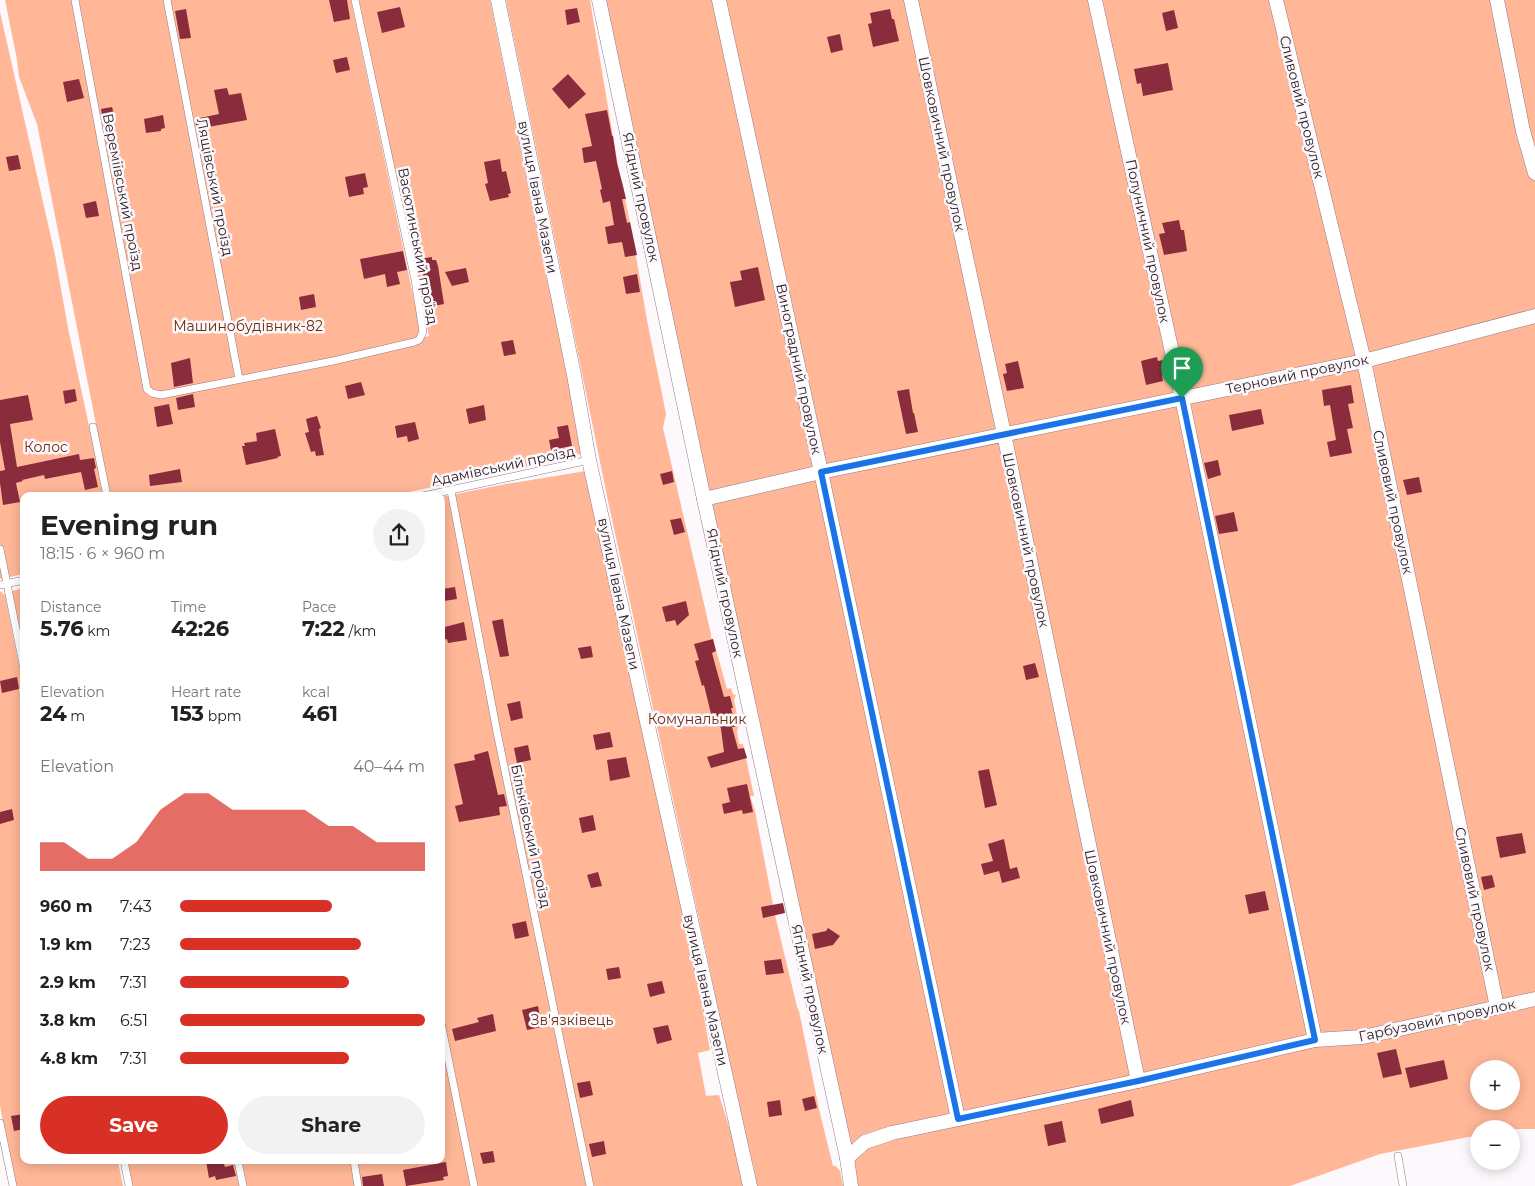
<!DOCTYPE html>
<html lang="en">
<head>
<meta charset="utf-8">
<style>
  :root { --surface:#fff; --page:#f2f2f2; --text:#222; --muted:#767676; --accent:#d93025 }
  body { margin:0; font-family:Montserrat,sans-serif; background:var(--page); color:var(--text); height:100vh; display:flex; flex-direction:column; font-size:19px; white-space:nowrap }
  * { box-sizing:border-box; margin:0 }
  p { font-size:16px; color:var(--muted) }
  .icon { flex:none; width:28px; height:28px; fill:none; stroke:currentColor; stroke-width:2; stroke-linecap:round; stroke-linejoin:round }
  .map { position:relative; flex:1; overflow:hidden }
  .sheet { position:absolute; left:20px; top:492px; width:425px; height:672px; display:flex; flex-direction:column; background:var(--surface); border-radius:10px; box-shadow:0 2px 12px #0003 }
  .sheet>* { flex:none }
  .tools { position:absolute; left:1470px; top:1060px; display:grid; gap:10px }
  .tools a { display:grid; place-items:center; width:50px; height:50px; border-radius:50%; background:var(--surface); box-shadow:0 2px 12px #0003; font-size:25px }
  .pin { position:absolute; display:grid; place-items:center; width:42px; height:42px; color:#fff; margin:-51px -21px; border-radius:50% 50% 50% 0; rotate:-45deg; box-shadow:0 0 5px #0007 }
  .pin .icon { rotate:45deg }
  .round { display:grid; place-items:center; flex:none; width:52px; height:52px; border-radius:26px; background:var(--page) }
  .overview { display:flex; align-items:center; justify-content:space-between; height:85px; padding:0 20px }
  h1 { font-size:28px; font-weight:700; line-height:38px }
  .stats { display:grid; grid-template-columns:repeat(3,1fr); gap:8px; height:85px; padding:5px 20px }
  .stats div { display:grid; align-content:center }
  .stats b { font-size:21px; font-weight:700 }
  .stats small { font-size:14px; font-weight:400 }
  .stats p { font-size:14px }
  .chart { height:140px; padding:10px 20px }
  .chart p { display:flex; justify-content:space-between }
  .chart svg { width:100%; height:90px; margin-top:5px; fill:var(--accent); opacity:.7 }
  .cta { display:flex; gap:10px; margin-top:auto; padding:10px 20px }
  .cta a { flex:1; height:58px; border-radius:30px; background:var(--accent); color:#fff; font-size:20px; font-weight:700; line-height:58px; text-align:center }
  .cta a+a { background:var(--page); color:var(--text) }
  ul { padding:0 20px; list-style:none; font-size:16px }
  li { display:grid; grid-template-columns:80px 60px 1fr; align-items:center; height:38px }
  li i { height:12px; border-radius:6px; background:var(--accent) }
  .map>svg:first-child { display:block }
  .green { fill:#ffb797; fill-rule:evenodd }
  .building { fill:#8b2c3c }
  .lines { fill:none; stroke-linecap:round; stroke-linejoin:round }
  .service-casing { stroke:#927a88; stroke-width:8 }
  .minor-casing { stroke:#927a88; stroke-width:15 }
  .service { stroke:#fff; stroke-width:7 }
  .minor { stroke:#fff; stroke-width:14 }
  .route-casing { stroke:#fff; stroke-width:10 }
  .route { stroke:#1a73e8; stroke-width:6 }
  .labels { text-anchor:middle; dominant-baseline:central; stroke-width:5; stroke-linejoin:round; paint-order:stroke }
  .street-label { font-size:14px; fill:#241b20; stroke:#fdf8fb }
  .park-label { font-size:14px; fill:#6a2e0f; stroke:#fdf8fb }
</style>
</head>
<body>
<div class="map">
<svg width="1535" height="1186" viewBox="0 0 1535 1186">
  <rect width="100%" height="100%" fill="#fdf8fb"/>
  <!-- green -->
  <g class="green">
    <path d="M5,0h346l71,338 7,-2 -70,-336h131l58,285 9,33 25,133 -6,6 -186,39h-280l-73,-372 -18,-47 -2,-17z"/>
    <path d="M506,0h84l28,166c12,51 20,102 29,154 6,31 13,63 19,94l-3,14 48,206v4l2,1 14,50 4,-1 2,6 3,1 -2,5 5,25 -2,6 2,13h4l11,52h-4l5,15 20,104 22,92 2,4 20,98 14,57h3l4,5 3,15h-86l-4,-22 -13,-45 -30,-149 -102,-469z"/>
    <path d="M606,0h929v1129h-56v6l-99,19 -90,32h-433l-195,-912 -20,-102zM1479,1069h32v32h-32z"/>
    <path d="M0,12l55,243 13,73 36,168h-80v78l-24,5z"/>
    <path d="M586,471l109,497 15,82 -12,3 8,43 13,-1 12,38 13,53h-613l-5,-25h315v-664l65,-13z"/>
    <path d="M24,588v62l-12,-59z"/>
    <path d="M0,591l5,4 18,91 -4,3 3,11 2,1v460h94l5,25h-108l-15,-80z"/>
  </g>
  <!-- building -->
  <g class="building">
    <path d="M329,0h18l3,19 -16,3z"/>
    <path d="M400,7l5,20 -23,6 -5,-21z"/>
    <path d="M577,8l3,14 -13,3 -2,-15z"/>
    <path d="M186,9l5,29 -11,1 -5,-28z"/>
    <path d="M890,9l2,10h2l5,22 -26,6 -5,-23 4,-1 -2,-10z"/>
    <path d="M1174,10l4,18 -12,3 -4,-18z"/>
    <path d="M840,34l3,16 -12,3 -4,-16z"/>
    <path d="M347,57l3,13 -14,3 -3,-13z"/>
    <path d="M1168,63l5,27 -30,6 -2,-13 -4,1 -3,-15z"/>
    <path d="M568,74l18,20 -17,15 -17,-20z"/>
    <path d="M79,79l5,19 -17,4 -4,-20z"/>
    <path d="M227,88l2,7 12,-2 6,27 -50,9 -2,-10 24,-5 -5,-24z"/>
    <path d="M112,107l3,11 -3,1 4,27 -9,-2 -6,-35z"/>
    <path d="M607,110l5,26h1l4,27 6,23 3,13h-4l5,24 3,-1 7,33 -12,2 -3,-15 -14,2 -3,-17 9,-2 -4,-24 -7,2 -3,-13 2,-1 -6,-28 -12,2 -2,-15 10,-2 -7,-32z"/>
    <path d="M163,115l2,13 -4,1v2l-15,2 -2,-14z"/>
    <path d="M18,155l3,14 -12,2 -3,-14z"/>
    <path d="M500,159l2,13 4,-1 5,22 -3,1 1,3 -19,4 -5,-17 3,-1 -4,-21z"/>
    <path d="M365,173l3,14 -5,1 1,6 -15,3 -4,-20z"/>
    <path d="M96,201l3,15 -13,2 -3,-14z"/>
    <path d="M1179,220l2,10h3l3,21 -23,4 -5,-21 6,-1 -3,-10z"/>
    <path d="M403,251l4,19 -10,2 3,12 -13,3 -2,-13 -21,5 -4,-20z"/>
    <path d="M432,257v3h4l2,6 6,38 -15,3 -4,-15h2l-7,-33z"/>
    <path d="M758,267l7,33 -30,7 -5,-25 12,-2 -2,-9z"/>
    <path d="M466,268l3,14 -17,4 -7,-14z"/>
    <path d="M637,274l3,18 -14,2 -3,-17z"/>
    <path d="M314,294l2,13 -15,3 -2,-13z"/>
    <path d="M513,340l3,14 -12,2 -3,-14z"/>
    <path d="M1157,357l1,4 6,-1 3,14 -5,1 1,6 -17,4 -5,-24z"/>
    <path d="M190,358l3,25 -19,4 -3,-24z"/>
    <path d="M1018,361l6,27 -17,3 -4,-17 4,-1 -2,-9z"/>
    <path d="M361,382l4,13 -17,4 -3,-13z"/>
    <path d="M1351,385l3,18 -6,1 5,24 -6,1 5,24 -22,4 -3,-15 9,-2 -6,-35 -6,1 -2,-16z"/>
    <path d="M75,389l2,12 -12,3 -2,-13z"/>
    <path d="M909,389l4,24h1l4,19 -12,2 -9,-43z"/>
    <path d="M193,394l2,13 -17,3 -2,-12z"/>
    <path d="M28,395l5,25 -23,4 7,43 62,-13 1,6 14,-2 2,10 -2,1 4,18 -13,3 -4,-18 -36,7 -1,-4 -22,5 1,1 -7,2 4,19 -17,3 -3,-22v-12l5,-1 -5,-28v-42z"/>
    <path d="M169,404l4,20 -16,3 -3,-20z"/>
    <path d="M484,405l2,15 -17,4 -3,-15z"/>
    <path d="M1261,409l3,15 -32,7 -3,-16z"/>
    <path d="M317,416l4,12 -2,1 5,26 -8,1 -1,-5 -4,1 -6,-19 4,-1 -3,-13z"/>
    <path d="M415,422l4,17 -11,3 -1,-6 -10,2 -2,-12z"/>
    <path d="M568,425l4,21 -21,4 -2,-10 10,-2 -2,-11z"/>
    <path d="M275,429l6,27 -4,1 1,1 -32,7 -4,-19h3l-1,-3 13,-2 -1,-8z"/>
    <path d="M1218,460l3,15 -13,4 -4,-16z"/>
    <path d="M180,469l2,13 -32,4 -1,-11z"/>
    <path d="M672,471l2,11 -11,3 -3,-11z"/>
    <path d="M1419,477l3,15 -15,3 -4,-15z"/>
    <path d="M1234,512l4,19 -19,3 -4,-18z"/>
    <path d="M681,518l4,14 -11,3 -4,-15z"/>
    <path d="M455,587l2,12 -13,2 -2,-12z"/>
    <path d="M686,601l3,14 -12,11 -2,-6 -9,2 -4,-15z"/>
    <path d="M503,619l6,37 -9,1 -8,-36z"/>
    <path d="M464,622l3,18 -19,3 -1,-4 -4,1 -2,-12z"/>
    <path d="M713,639l3,12 -4,2 12,44 6,-1 3,12h-2l5,19h-4l6,22 6,-1 3,10 -36,10 -4,-11 17,-5 -3,-23 -5,-16 -5,1 -7,-29 -2,1 -7,-25 4,-1 -5,-16z"/>
    <path d="M591,646l2,11 -12,2 -3,-11z"/>
    <path d="M1035,663l4,14 -13,3 -3,-14z"/>
    <path d="M17,677l2,12 -17,4 -2,-12z"/>
    <path d="M520,701l3,17 -12,3 -4,-17z"/>
    <path d="M610,732l3,15 -17,3 -3,-15z"/>
    <path d="M528,745l3,15 -14,3 -3,-15z"/>
    <path d="M488,751l10,44 6,-1 3,12 -8,1 1,8 -41,7 -4,-16 8,-2 -9,-40 21,-4 -1,-5z"/>
    <path d="M626,757l4,20 -20,4 -3,-21z"/>
    <path d="M989,769l8,36 -12,3 -7,-37z"/>
    <path d="M747,784l6,28 -10,2 -1,-4 -18,4 -2,-10 8,-2 -3,-14z"/>
    <path d="M12,809l2,11 -14,4v-12z"/>
    <path d="M593,815l3,15 -14,3 -3,-15z"/>
    <path d="M1522,833l4,20 -26,5 -4,-21z"/>
    <path d="M1004,839l6,30 7,-2 3,11 -18,5 -3,-12 -15,4 -3,-11 12,-3 -5,-17z"/>
    <path d="M598,872l4,14 -11,2 -4,-13z"/>
    <path d="M1492,875l3,12 -11,3 -3,-13z"/>
    <path d="M1265,891l4,19 -20,4 -4,-19z"/>
    <path d="M783,903l2,10 -22,5 -2,-11z"/>
    <path d="M526,921l3,15 -14,3 -3,-15z"/>
    <path d="M828,928l12,8 -7,9 -18,4 -3,-15 14,-3z"/>
    <path d="M781,959l3,14 -18,2 -2,-14z"/>
    <path d="M619,967l2,11 -13,2 -2,-11z"/>
    <path d="M662,981l3,12 -15,4 -3,-13z"/>
    <path d="M538,1006l4,21 -15,3 -5,-20z"/>
    <path d="M493,1014l3,17 -41,10 -3,-12 27,-7 -2,-4z"/>
    <path d="M668,1025l4,15 -15,4 -4,-16z"/>
    <path d="M1396,1049l6,25 -19,4 -6,-25z"/>
    <path d="M1444,1060l4,19 -38,9 -5,-20z"/>
    <path d="M590,1081l3,14 -13,3 -3,-15z"/>
    <path d="M814,1096l3,12 -12,3 -3,-12z"/>
    <path d="M780,1100l2,15 -13,2 -2,-15z"/>
    <path d="M1131,1100l3,16 -33,8 -3,-15z"/>
    <path d="M24,1114v15l-10,2 -3,-15z"/>
    <path d="M1062,1121l4,21 -18,4 -4,-21z"/>
    <path d="M604,1141l2,13 -14,3 -3,-13z"/>
    <path d="M493,1151l2,11 -12,2 -3,-11z"/>
    <path d="M206,1161h17l2,6 8,-2 3,11 -20,4 -1,-4 -6,2z"/>
    <path d="M446,1162l2,14 -5,1 1,3 -38,6 -3,-16z"/>
    <path d="M382,1174l2,12h-21l-1,-9z"/>
  </g>
  <g class="lines">
    <defs>
      <g id="service">
        <path d="M75,0l72,389 5,4 9,2 172,-34 81,-19 5,-2 4,-8 -8,-52 -60,-280"/>
        <path d="M167,0l72,379"/>
        <path d="M93,427l14,69"/>
        <path d="M451,491l46,241 93,454"/>
        <path d="M423,496l166,-36"/>
        <path d="M0,549l24,120"/>
        <path d="M0,585l24,-5"/>
        <path d="M441,1023l33,163"/>
        <path d="M0,1123l13,63"/>
        <path d="M1398,1156l5,30"/>
        <path d="M124,1161l5,25"/>
        <path d="M238,1161l5,25"/>
        <path d="M354,1161l4,25"/>
      </g>
      <g id="minor">
        <path d="M498,0l76,375 15,85 161,726"/>
        <path d="M599,0l105,499 143,659 4,28"/>
        <path d="M719,0l102,472 137,647"/>
        <path d="M911,0l93,434 134,647"/>
        <path d="M1095,0l87,398 133,642"/>
        <path d="M1276,0l88,361 133,646"/>
        <path d="M1497,0l26,131 12,42"/>
        <path d="M704,499l117,-27 543,-111 171,-45"/>
        <path d="M847,1158l18,-16 27,-9 246,-52 177,-41 48,-3 172,-38"/>
      </g>
    </defs>
    <!-- service casing -->
    <use href="#service" class="service-casing"/>
    <!-- minor casing -->
    <use href="#minor" class="minor-casing"/>
    <!-- service -->
    <use href="#service" class="service"/>
    <!-- minor -->
    <use href="#minor" class="minor"/>
  </g>
  <g class="lines">
    <defs>
      <path id="route" d="M1182,398l133,642 -177,41 -180,38 -137,-647z"/>
    </defs>
    <!-- route casing -->
    <use href="#route" class="route-casing"/>
    <!-- route -->
    <use href="#route" class="route"/>
  </g>
  <g class="labels">
    <!-- street labels -->
    <g class="street-label">
      <text transform="translate(1302 107) rotate(76)">Сливовий провулок</text>
      <text transform="translate(942 144) rotate(78)">Шовковичний провулок</text>
      <text transform="translate(215 187) rotate(79)">Лящівський проїзд</text>
      <text transform="translate(123 192) rotate(79)">Вереміївський проїзд</text>
      <text transform="translate(538 197) rotate(79)">вулиця Івана Мазепи</text>
      <text transform="translate(641 197) rotate(78)">Ягідний провулок</text>
      <text transform="translate(1148 241) rotate(78)">Полуничний провулок</text>
      <text transform="translate(418 246) rotate(79)">Васютинський проїзд</text>
      <text transform="translate(799 369) rotate(78)">Виноградний провулок</text>
      <text transform="translate(1297 374) rotate(-12)">Терновий провулок</text>
      <text transform="translate(503 466) rotate(-12)">Адамівський проїзд</text>
      <text transform="translate(1393 502) rotate(78)">Сливовий провулок</text>
      <text transform="translate(1026 540) rotate(78)">Шовковичний провулок</text>
      <text transform="translate(725 593) rotate(78)">Ягідний провулок</text>
      <text transform="translate(619 594) rotate(78)">вулиця Івана Мазепи</text>
      <text transform="translate(531 836) rotate(78)">Більківський проїзд</text>
      <text transform="translate(1475 899) rotate(78)">Сливовий провулок</text>
      <text transform="translate(1108 937) rotate(78)">Шовковичний провулок</text>
      <text transform="translate(810 989) rotate(78)">Ягідний провулок</text>
      <text transform="translate(706 990) rotate(77)">вулиця Івана Мазепи</text>
      <text transform="translate(1437 1020) rotate(-12)">Гарбузовий провулок</text>
    </g>
    <!-- park labels -->
    <g class="park-label">
      <text x="248" y="326">Машинобудівник-82</text>
      <text x="46" y="447">Колос</text>
      <text x="697" y="719">Комунальник</text>
      <text x="572" y="1020">Зв'язківець</text>
    </g>
  </g>
</svg>
<div class="tools">
<a>+</a>
<a>−</a>
</div>
<div class="pin" style="left:1182px;top:398px;background:#1e9e55"><svg class="icon" aria-label="arrive" viewBox="0 0 24 24"><path d="M6 21V4h12l-3 4 3 4H6"/></svg></div>
<section class="sheet">
<div class="overview"><div><h1>Evening run</h1><p>18:15 · 6 × 960 m</p></div><a class="round"><svg class="icon" aria-label="share" viewBox="0 0 24 24"><path d="M12 15V3M7 8l5-5 5 5M5 13v7h14v-7"/></svg></a></div>
<div class="stats">
<div><p>Distance</p><b>5.76<small> km</small></b></div>
<div><p>Time</p><b>42:26</b></div>
<div><p>Pace</p><b>7:22<small> /km</small></b></div>
</div>
<div class="stats">
<div><p>Elevation</p><b>24<small> m</small></b></div>
<div><p>Heart rate</p><b>153<small> bpm</small></b></div>
<div><p>kcal</p><b>461</b></div>
</div>
<div class="chart"><p><span>Elevation</span>40–44 m</p>
<svg viewBox="0 0 160 44" preserveAspectRatio="none"><path d="M0 44V30L10 30L20 38L30 38L40 30L50 14L60 6L70 6L80 14L90 14L100 14L110 14L120 22L130 22L140 30L150 30L160 30V44z"/></svg>
</div>
<ul>
<li><b>960 m</b>7:43<i style="width:62%"></i></li>
<li><b>1.9 km</b>7:23<i style="width:74%"></i></li>
<li><b>2.9 km</b>7:31<i style="width:69%"></i></li>
<li><b>3.8 km</b>6:51<i style="width:100%"></i></li>
<li><b>4.8 km</b>7:31<i style="width:69%"></i></li>
</ul>
<div class="cta"><a>Save</a><a>Share</a></div>
</section>
</div>
</body>
</html>
